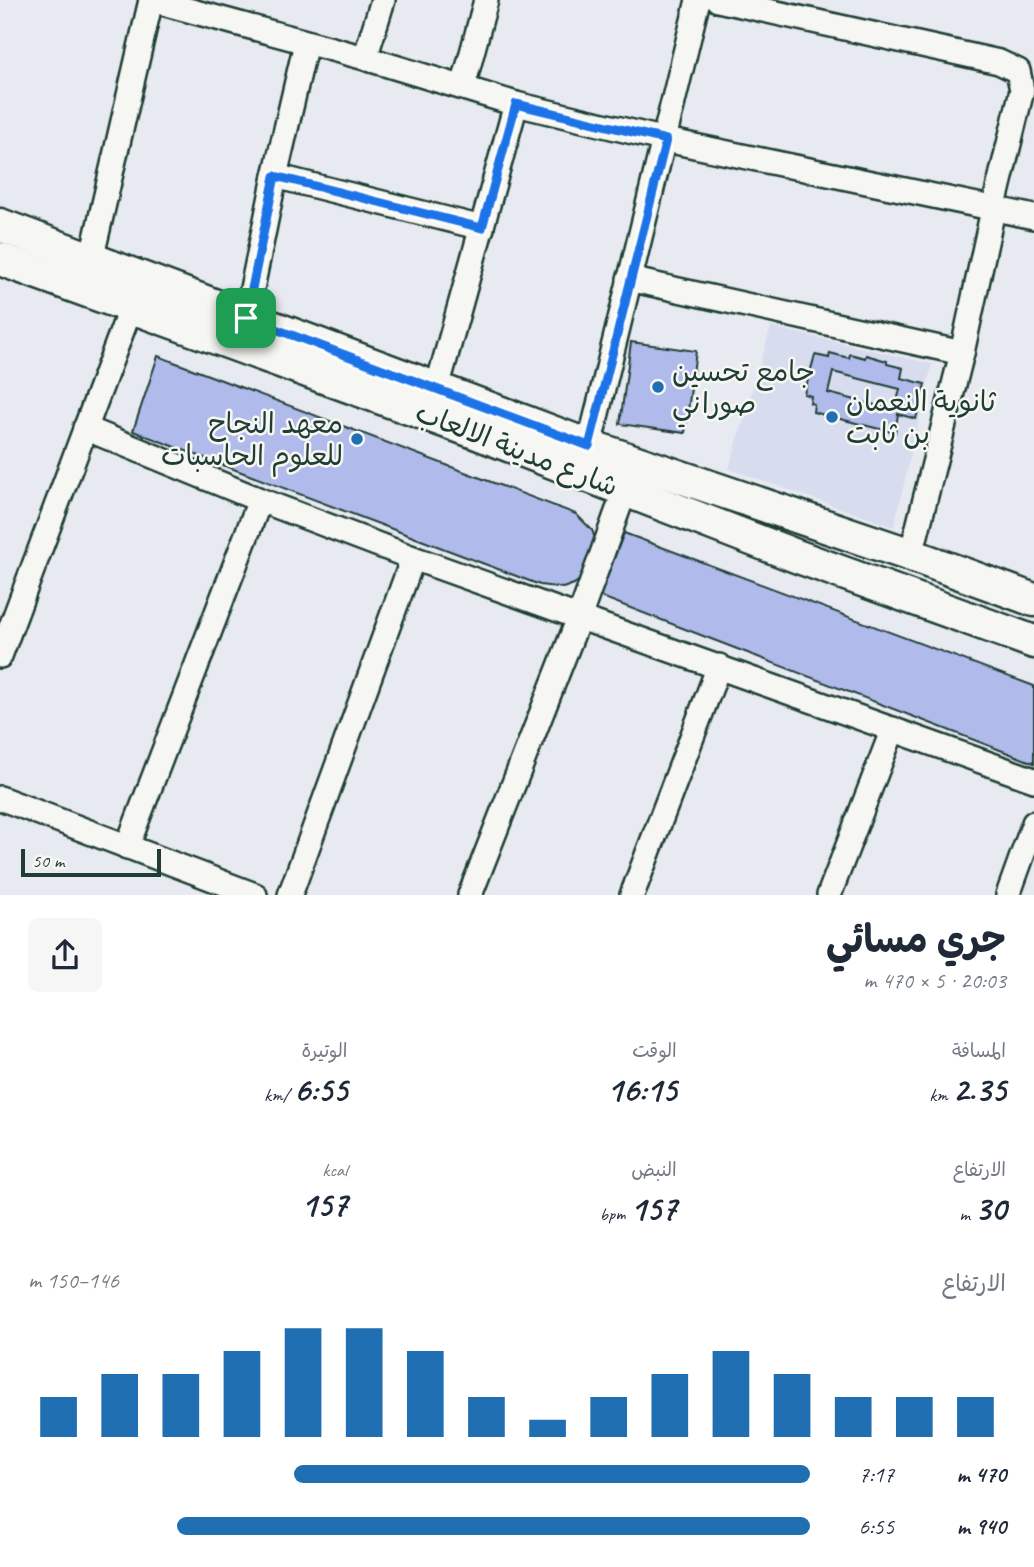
<!DOCTYPE html>
<html lang="ar">
<head>
<meta charset="utf-8">
<style>
  :root { --surface:#fff; --page:#f6f6f7; --text:#1f2937; --muted:#747a83; --accent:#1f6fb2 }
  body { margin:0; font-family:Caveat,"Playpen Sans Arabic",sans-serif; background:var(--page); color:var(--text); direction:rtl; height:100vh; display:flex; flex-direction:column; font-size:26px; white-space:nowrap }
  * { box-sizing:border-box; margin:0 }
  p { font-size:23px; color:var(--muted) }
  .icon { flex:none; width:38px; height:38px; fill:none; stroke:currentColor; stroke-width:2; stroke-linecap:round; stroke-linejoin:round }
  .map { position:relative; height:895px; overflow:hidden; direction:ltr }
  .drawer { display:flex; flex-direction:column; background:var(--surface); flex:1 }
  .drawer>* { flex:none }
  .scale { position:absolute; left:21px; bottom:18px; width:140px; box-sizing:border-box; padding-left:7px; border:4px solid #1f3d34; border-top:0; font-size:19px; line-height:24px; white-space:nowrap; color:#1f3d34; -webkit-text-stroke:5px #f6f6f2; paint-order:stroke }
  .pin { position:absolute; display:grid; place-items:center; width:60px; height:60px; color:#fff; margin:-30px; border-radius:14px; box-shadow:0 4px 10px #0006 }
  .round { display:grid; place-items:center; flex:none; width:74px; height:74px; border-radius:10px; background:var(--page) }
  .overview { display:flex; align-items:center; justify-content:space-between; height:119px; padding:0 28px }
  h1 { font-size:38px; font-weight:700; line-height:52px }
  .figures { display:grid; grid-template-columns:repeat(3,1fr); gap:10px; height:119px; padding:7px 28px }
  .figures div { display:grid; align-content:center }
  .figures b { font-size:35px; font-weight:700 }
  .figures small { font-size:19px; font-weight:400 }
  .figures p { font-size:19px }
  .chart { height:196px; padding:14px 28px }
  .chart p { display:flex; justify-content:space-between }
  .chart svg { width:100%; height:126px; margin-top:7px; stroke:var(--accent); stroke-width:6 }
  ul { padding:0 28px; list-style:none; font-size:23px }
  li { display:grid; grid-template-columns:112px 84px 1fr; align-items:center; height:52px }
  li i { height:18px; border-radius:9px; background:var(--accent) }
  .map>svg:first-child { display:block }
  .built { fill:#d7dcef }
  .building { fill:#b0baeb; stroke:#1f3d34; stroke-width:2; fill-rule:evenodd }
  .lines { fill:none; stroke-linecap:round; stroke-linejoin:round }
  .street-casing { stroke:#1f3d34; stroke-width:28 }
  .secondary-casing { stroke:#1f3d34; stroke-width:37 }
  .street { stroke:#f6f6f2; stroke-width:23 }
  .secondary { stroke:#f6f6f2; stroke-width:32 }
  .route-casing { stroke:#fff; stroke-width:14 }
  .route { stroke:#1a73e8; stroke-width:9 }
  .poi-dot { fill:#1f6fb2; stroke:#f6f6f2; stroke-width:2.5 }
  .labels { text-anchor:middle; dominant-baseline:central; stroke-width:5; stroke-linejoin:round; paint-order:stroke }
  .poi-label { font-size:28px; fill:#1f3d34; stroke:#f6f6f2; text-anchor:start }
  .street-label { font-size:28px; fill:#1f3d34; stroke:#f6f6f2 }
</style>
</head>
<body>
<div class="map">
<svg width="1034" height="895" viewBox="0 0 1034 895">
  <rect width="100%" height="100%" fill="#e8eaf1"/>
  <filter id="ink" filterUnits="userSpaceOnUse"><feTurbulence type="fractalNoise" baseFrequency=".0143" numOctaves="2"/><feDisplacementMap in="SourceGraphic" scale="14" xChannelSelector="R" yChannelSelector="G"/><feConvolveMatrix kernelMatrix="1 2 1 2 8 2 1 2 1" color-interpolation-filters="sRGB"/></filter>
  <g filter="url(#ink)">
    <!-- built -->
    <path class="built" d="M771,327l161,37 -38,163 -165,-58z"/>
    <!-- building -->
    <g class="building">
      <path d="M631,342l65,9 -11,82 -65,-9z"/>
      <path d="M830,353l19,5 1,-4 15,4 1,-3 21,6v3l16,4 -2,10 24,6 -9,35 -18,-5 -3,19 -82,-21 1,-8 -4,-1 1,-7 -7,-2 11,-39 14,3zM833,372l67,17 -5,21 -67,-17z"/>
      <path d="M158,356l418,158 16,16 5,14 -9,30 -14,10 -11,4 -23,-3 -407,-154z"/>
      <path d="M624,533l410,153v77l-435,-167z"/>
    </g>
    <g class="lines">
      <defs>
        <g id="street">
          <path d="M151,0l214,58 151,46 150,36 368,77"/>
          <path d="M718,0l281,62 19,9 4,19 -29,120 -31,143 -51,202"/>
          <path d="M365,58l18,-58"/>
          <path d="M463,87l23,-87"/>
          <path d="M275,176l207,52"/>
          <path d="M91,260l60,-260"/>
          <path d="M629,279l333,74"/>
          <path d="M246,318l29,-142 31,-133"/>
          <path d="M437,388l79,-284"/>
          <path d="M85,428l175,72 153,58 621,222"/>
          <path d="M589,446l109,-446"/>
          <path d="M0,656l131,-349"/>
          <path d="M0,798l255,97"/>
          <path d="M127,847l133,-347"/>
          <path d="M290,895l123,-337"/>
          <path d="M470,895l109,-277 46,-128"/>
          <path d="M632,895l87,-229"/>
          <path d="M829,895l64,-166"/>
          <path d="M1008,895l26,-72"/>
        </g>
        <g id="secondary">
          <path d="M0,225l589,221 322,109 123,45"/>
          <path d="M0,259l475,173 321,124 238,86"/>
        </g>
      </defs>
      <!-- street casing -->
      <use href="#street" class="street-casing"/>
      <!-- secondary casing -->
      <use href="#secondary" class="secondary-casing"/>
      <!-- street -->
      <use href="#street" class="street"/>
      <!-- secondary -->
      <use href="#secondary" class="secondary"/>
    </g>
  </g>
  <g class="lines" filter="url(#ink)">
    <defs>
      <path id="route" d="M516,104l150,36 -77,306 -343,-128 29,-142 207,52z"/>
    </defs>
    <!-- route casing -->
    <use href="#route" class="route-casing"/>
    <!-- route -->
    <use href="#route" class="route"/>
  </g>
  <!-- markers -->
  <g class="poi-dot">
    <circle cx="658" cy="387" r="7"/>
    <circle cx="832" cy="417" r="7"/>
    <circle cx="357" cy="439" r="7"/>
  </g>
  <g class="labels">
    <!-- poi labels -->
    <g class="poi-label">
      <text x="672" y="371">جامع تحسين<tspan x="672" dy="32">صوراني</tspan></text>
      <text x="846" y="401">ثانوية النعمان<tspan x="846" dy="32">بن ثابت</tspan></text>
      <text x="343" y="423" text-anchor="end">معهد النجاح<tspan x="343" dy="32">للعلوم الحاسبات</tspan></text>
    </g>
    <!-- street labels -->
    <g class="street-label">
      <text transform="translate(517 449) rotate(21)">شارع مدينة الالعاب</text>
    </g>
  </g>
</svg>
<div class="scale">50 m</div>
<div class="pin" style="left:246px;top:318px;background:#1e9e55"><svg class="icon" aria-label="arrive" viewBox="0 0 24 24"><path d="M6 21V4h12l-3 4 3 4H6"/></svg></div>
</div>
<section class="drawer">
<div class="overview"><div><h1>جري مسائي</h1><p>20:03 · 5 × 470 m</p></div><a class="round"><svg class="icon" aria-label="share" viewBox="0 0 24 24"><path d="M12 15V3M7 8l5-5 5 5M5 13v7h14v-7"/></svg></a></div>
<div class="figures">
<div><p>المسافة</p><b>2.35<small> km</small></b></div>
<div><p>الوقت</p><b>16:15</b></div>
<div><p>الوتيرة</p><b>6:55<small> /km</small></b></div>
</div>
<div class="figures">
<div><p>الارتفاع</p><b>30<small> m</small></b></div>
<div><p>النبض</p><b>157<small> bpm</small></b></div>
<div><p>kcal</p><b>157</b></div>
</div>
<div class="chart"><p><span>الارتفاع</span>146–150 m</p>
<svg viewBox="0 0 160 44" preserveAspectRatio="none"><path d="M5 44V30M15 44V22M25 44V22M35 44V14M45 44V6M55 44V6M65 44V14M75 44V30M85 44V38M95 44V30M105 44V22M115 44V14M125 44V22M135 44V30M145 44V30M155 44V30"/></svg>
</div>
<ul>
<li><b>470 m</b>7:17<i style="width:66%"></i></li>
<li><b>940 m</b>6:55<i style="width:81%"></i></li>
</ul>
</section>
</body>
</html>
